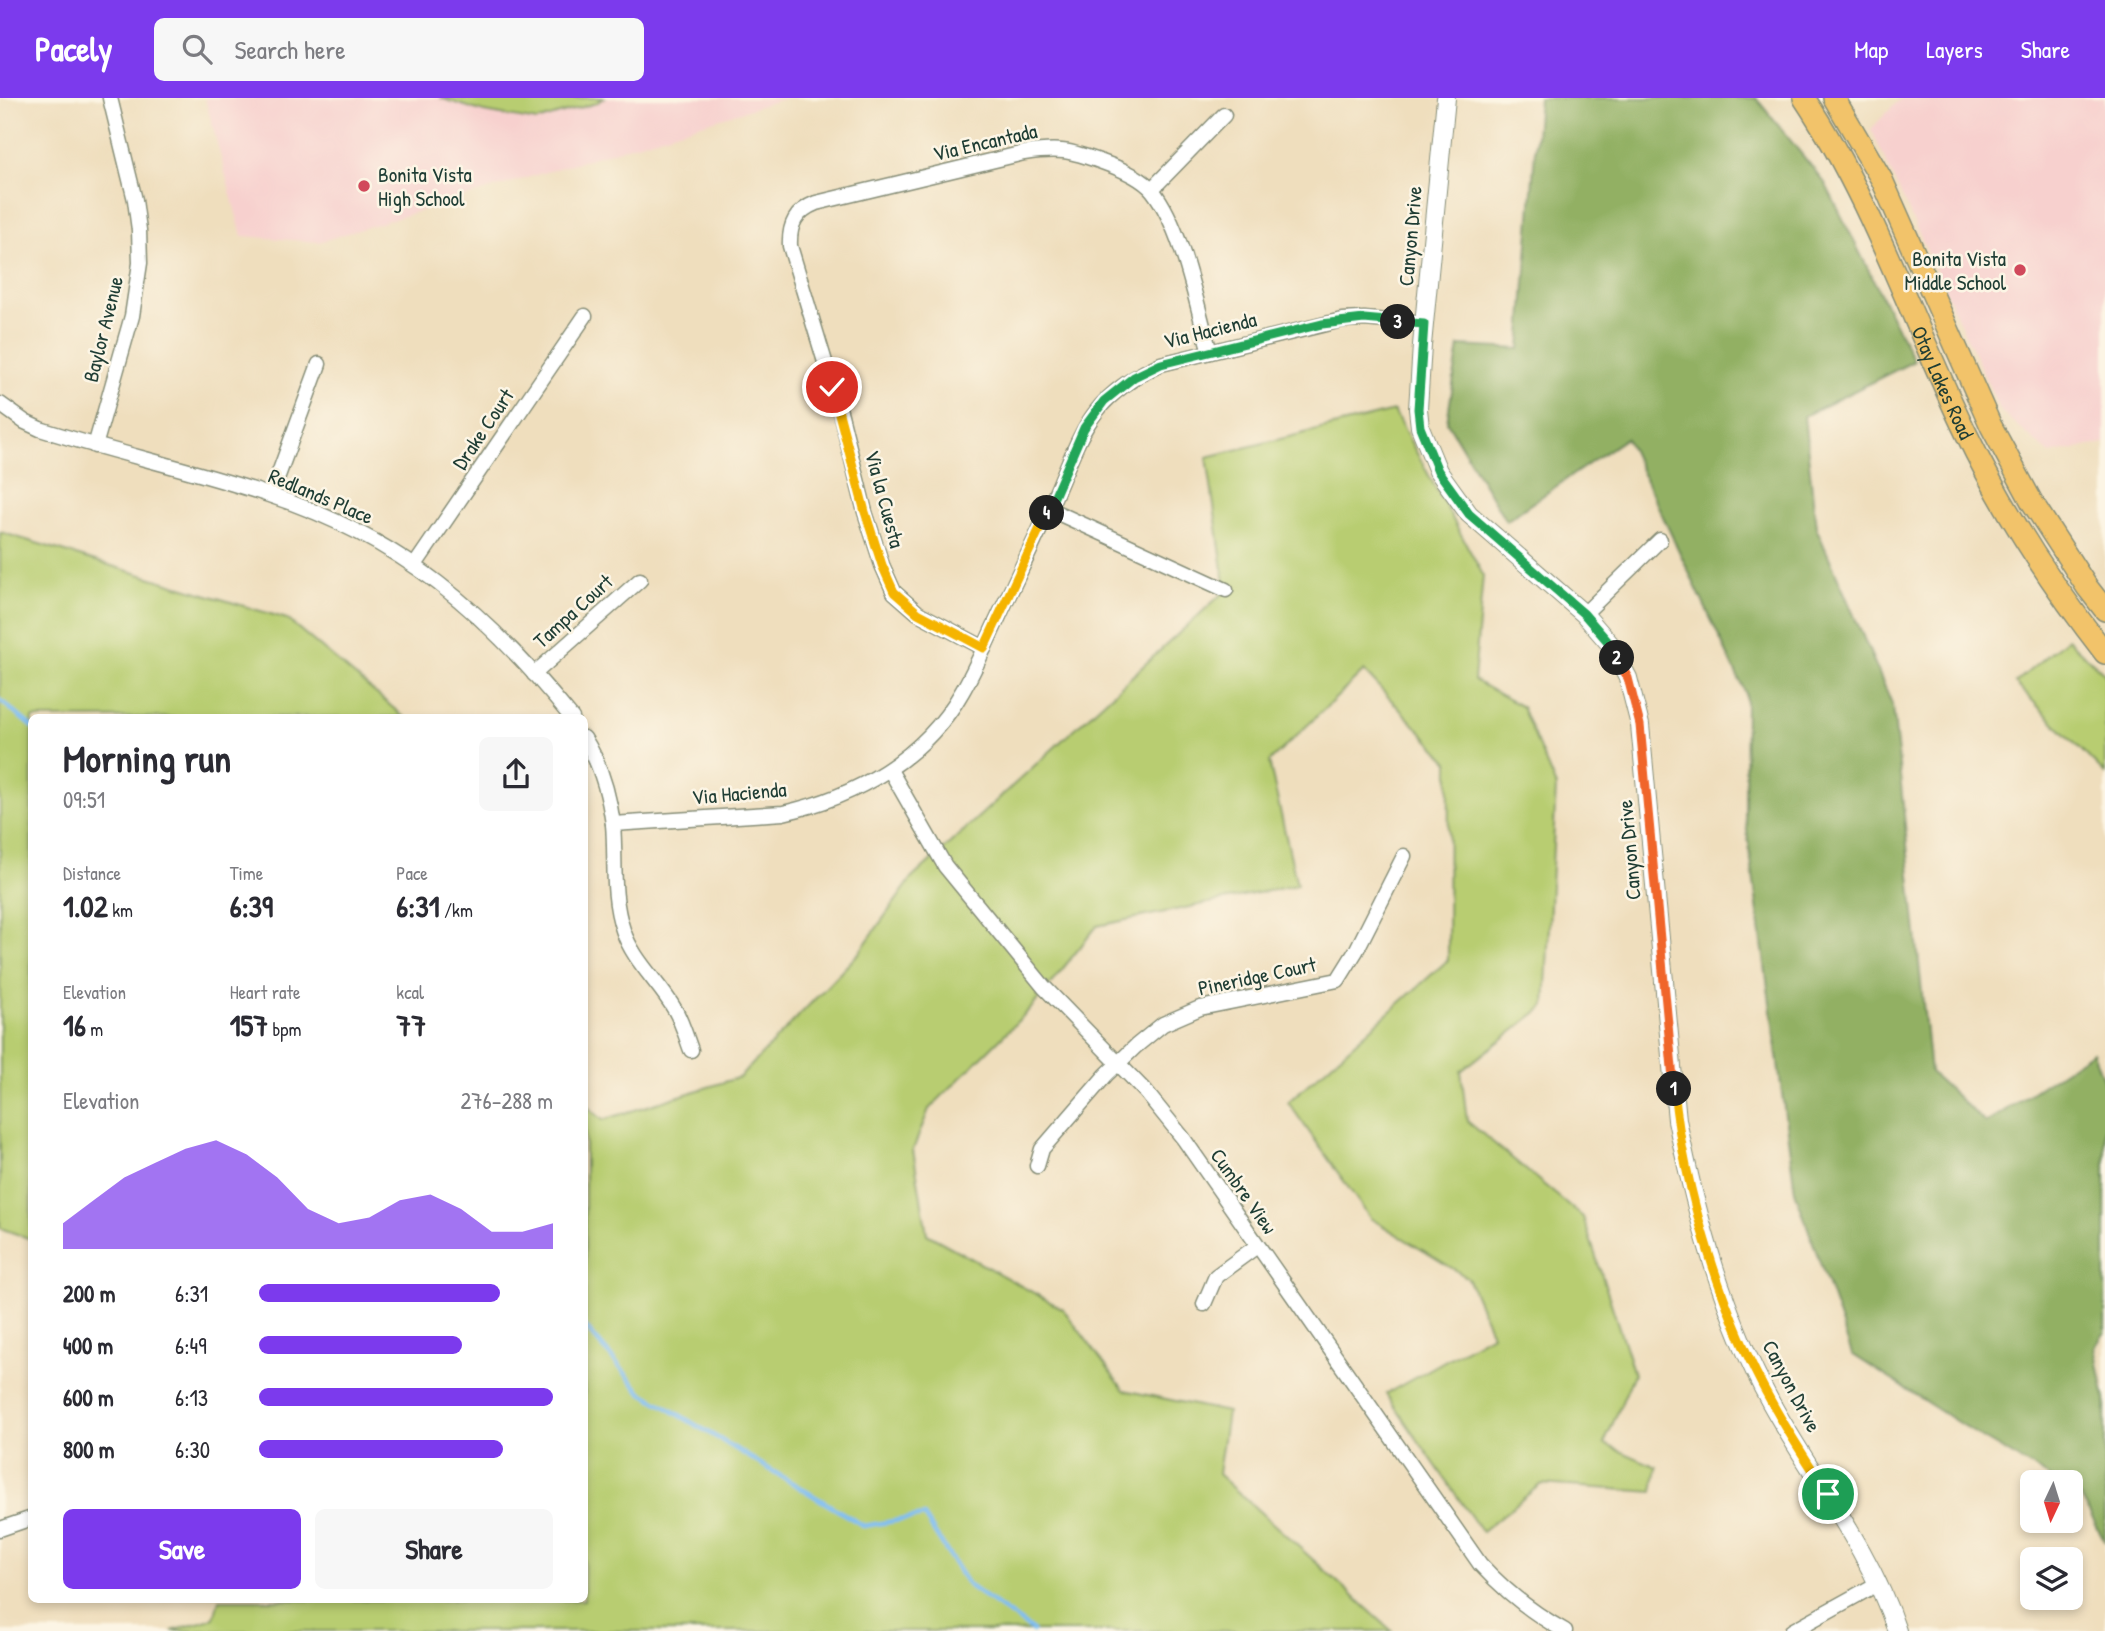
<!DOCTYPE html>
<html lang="en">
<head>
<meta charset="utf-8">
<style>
  :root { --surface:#fff; --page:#f7f7f7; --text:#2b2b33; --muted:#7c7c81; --accent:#7c3aed }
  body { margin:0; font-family:"Patrick Hand",sans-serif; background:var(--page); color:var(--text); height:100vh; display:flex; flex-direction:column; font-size:26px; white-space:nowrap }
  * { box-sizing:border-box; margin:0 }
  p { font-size:23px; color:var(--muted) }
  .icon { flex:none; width:38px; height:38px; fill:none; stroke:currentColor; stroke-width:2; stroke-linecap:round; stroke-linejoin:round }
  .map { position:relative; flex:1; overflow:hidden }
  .sheet { position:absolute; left:28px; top:616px; width:560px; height:889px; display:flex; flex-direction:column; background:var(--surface); border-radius:10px; box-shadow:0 4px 10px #0003 }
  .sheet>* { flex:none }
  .needle { width:46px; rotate:184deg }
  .fabs { position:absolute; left:2020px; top:1372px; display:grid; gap:14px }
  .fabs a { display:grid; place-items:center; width:63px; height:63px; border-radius:10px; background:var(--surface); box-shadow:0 4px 10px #0003; font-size:35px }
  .pin { position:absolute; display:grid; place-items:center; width:60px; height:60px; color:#fff; margin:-30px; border:4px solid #fff; border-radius:50%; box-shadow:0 2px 7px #0007 }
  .km { position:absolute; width:35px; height:35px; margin:-18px; border-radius:50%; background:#222; color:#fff; font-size:19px; line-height:35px; text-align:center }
  .round { display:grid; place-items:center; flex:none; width:74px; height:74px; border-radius:10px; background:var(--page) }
  .overview { display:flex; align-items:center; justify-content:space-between; height:119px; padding:0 35px }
  h1 { font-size:38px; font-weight:700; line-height:52px }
  .metrics { display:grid; grid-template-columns:repeat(3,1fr); gap:10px; height:119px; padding:7px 35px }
  .metrics div { display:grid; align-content:center }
  .metrics b { font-size:30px; font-weight:700 }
  .metrics small { font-size:19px; font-weight:400 }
  .metrics p { font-size:19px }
  .chart { height:196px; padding:14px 35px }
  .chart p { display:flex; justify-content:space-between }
  .chart svg { width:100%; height:126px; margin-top:7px; fill:var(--accent); opacity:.7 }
  .action { display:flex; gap:14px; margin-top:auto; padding:14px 35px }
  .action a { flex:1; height:80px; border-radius:10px; background:var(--accent); color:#fff; font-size:28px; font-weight:700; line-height:80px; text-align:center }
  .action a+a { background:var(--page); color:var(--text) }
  ul { padding:0 35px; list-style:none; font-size:23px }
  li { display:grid; grid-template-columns:112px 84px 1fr; align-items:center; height:52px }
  li i { height:18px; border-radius:9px; background:var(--accent) }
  header { display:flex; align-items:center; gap:42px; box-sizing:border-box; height:98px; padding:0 35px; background:var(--accent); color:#fff }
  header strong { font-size:33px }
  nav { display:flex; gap:38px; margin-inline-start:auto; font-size:24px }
  .search { width:490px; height:63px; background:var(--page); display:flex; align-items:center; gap:18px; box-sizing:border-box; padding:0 24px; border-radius:10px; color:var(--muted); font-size:26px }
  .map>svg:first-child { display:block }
  .built { fill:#f7d0ce }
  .green { fill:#b8cd71; stroke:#6c8552; stroke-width:2 }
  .forest { fill:#92b063; stroke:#58764c; stroke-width:2 }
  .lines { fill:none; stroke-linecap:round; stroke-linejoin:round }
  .stream { stroke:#7fbef3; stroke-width:4.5 }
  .minor-casing { stroke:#878e78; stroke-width:17 }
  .tertiary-casing { stroke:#878e78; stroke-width:20 }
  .primary-casing { stroke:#878e78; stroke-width:24 }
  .minor { stroke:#fff; stroke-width:14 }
  .tertiary { stroke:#fff; stroke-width:18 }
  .primary { stroke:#f2c36a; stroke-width:21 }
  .split-1-casing { stroke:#fff; stroke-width:14 }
  .split-2-casing { stroke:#fff; stroke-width:14 }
  .split-3-casing { stroke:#fff; stroke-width:14 }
  .split-4-casing { stroke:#fff; stroke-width:14 }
  .split-5-casing { stroke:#fff; stroke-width:14 }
  .split-1 { stroke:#f5b400; stroke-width:9 }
  .split-2 { stroke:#f0652b; stroke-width:9 }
  .split-3 { stroke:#22a559; stroke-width:9 }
  .split-4 { stroke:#22a559; stroke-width:9 }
  .split-5 { stroke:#f5b400; stroke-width:9 }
  .poi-dot { fill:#d1495b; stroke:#fcf5e5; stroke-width:2.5 }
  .labels { text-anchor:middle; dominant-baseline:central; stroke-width:5; stroke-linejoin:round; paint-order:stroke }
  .street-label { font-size:21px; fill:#1f3d34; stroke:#fcf5e5 }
  .poi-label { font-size:21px; fill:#1f3d34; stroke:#fcf5e5; text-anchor:start }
</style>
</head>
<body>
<header>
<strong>Pacely</strong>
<div class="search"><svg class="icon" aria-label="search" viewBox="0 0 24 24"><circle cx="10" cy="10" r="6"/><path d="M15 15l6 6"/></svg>Search here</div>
<nav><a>Map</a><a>Layers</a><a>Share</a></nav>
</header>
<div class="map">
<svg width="2105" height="1533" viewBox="0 0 2105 1533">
  <rect width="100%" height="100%" fill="#fcf5e5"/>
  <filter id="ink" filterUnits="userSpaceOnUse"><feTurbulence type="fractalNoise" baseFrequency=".0143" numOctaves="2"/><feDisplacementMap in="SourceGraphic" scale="14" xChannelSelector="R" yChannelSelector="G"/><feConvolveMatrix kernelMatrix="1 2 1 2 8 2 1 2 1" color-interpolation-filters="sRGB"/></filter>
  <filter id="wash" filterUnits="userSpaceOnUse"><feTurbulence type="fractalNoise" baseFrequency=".00686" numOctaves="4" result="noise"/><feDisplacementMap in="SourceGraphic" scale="28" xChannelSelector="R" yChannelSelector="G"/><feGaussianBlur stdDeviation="1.57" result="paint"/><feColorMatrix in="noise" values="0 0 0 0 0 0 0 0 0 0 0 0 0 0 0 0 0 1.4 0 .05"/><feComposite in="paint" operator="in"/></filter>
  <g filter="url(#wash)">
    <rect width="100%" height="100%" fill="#efdebd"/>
    <!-- built -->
    <g class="built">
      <path d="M205,0h581l-467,144 -77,-6z"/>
      <path d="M1901,0h204v345l-55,11 -49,-42 -130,-283z"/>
    </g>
    <!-- green -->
    <g class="green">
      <path d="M440,0h164l-8,5 -59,18 -53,-9z"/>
      <path d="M1394,313l89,164 -9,105 48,27 34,80 -11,219 -84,65 6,50 116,96 51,157 -30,70 53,23 -4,25 -112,-8 -59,48 -96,-138 106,-60 -24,-56 -98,-60 -82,-116 160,-142 1,-198 -85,-91 -95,91 28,123 -200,41 -65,81 -103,102 -16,41 14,84 136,75 61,81 103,22 -9,62 174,157h-1220l42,-13 5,-18h365l1,-495 18,15 137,-43 118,-123 54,-76 314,-288 -19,-133z"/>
      <path d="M0,434l287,87 117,98 -372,1 -1,521 -31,-11z"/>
      <path d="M2067,541l38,35v100l-90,-91z"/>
    </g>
    <!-- forest -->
    <path class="forest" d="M1539,0h217l69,85 89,178 -110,55 12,111 77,179 37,366 56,51 107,-71 12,33v247l-10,15 10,52v143l-25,-47 -10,-5v-8h-12l-76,-44 -130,-84 -57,-163 -50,-376 1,-121 -120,-256 -120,83 -59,-99 12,-76 61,3z"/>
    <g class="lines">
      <!-- stream -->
      <g class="stream">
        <path d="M0,602l32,27"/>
        <path d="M584,1227l57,67 223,134 60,-10 44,69 65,46"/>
      </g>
    </g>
  </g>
  <g filter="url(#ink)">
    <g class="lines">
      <defs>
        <g id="minor">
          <path d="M1152,91l72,-74"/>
          <path d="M0,306l25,18 15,7c76,24 154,41 229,66 132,43 217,117 303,223"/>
          <path d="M95,348l37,-130 8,-53 -1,-33 -4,-30 -25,-102"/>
          <path d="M271,397l48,-131"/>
          <path d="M1049,411l177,81"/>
          <path d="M415,467l170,-249"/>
          <path d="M1584,516l76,-74"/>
          <path d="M984,550l-66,-35 -24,-21 -12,-27 -17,-53 -24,-97 -51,-169c-1,-22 6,-35 26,-43l208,-50c35,-5 45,-3 78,9 17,6 40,15 51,29 30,39 43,113 57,161"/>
          <path d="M534,576l106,-94"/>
          <path d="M584,640c16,25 25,57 29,86 3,35 -2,71 10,106 10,31 36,52 52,80 7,12 11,27 16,40"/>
          <path d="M890,672l55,96 99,121 101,104 38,47 297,426c25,27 52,49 85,67"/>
          <path d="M613,726l170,-11c72,-16 141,-54 179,-121 14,-24 25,-51 37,-76 18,-39 37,-77 54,-116 30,-69 35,-102 108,-136l181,-44 22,-1 60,5"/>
          <path d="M1037,1068l5,-17 64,-74 30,-29 27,-22 37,-16 138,-28 18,-29 48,-95"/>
          <path d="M1204,1206l12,-28 41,-30"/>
          <path d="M0,1431l32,-11"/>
          <path d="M1792,1533l87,-48"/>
        </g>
        <path id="tertiary" d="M1446,0l-24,247 -4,64 2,18 18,44 31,43 115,100 26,30 18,34 12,47 37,395c20,98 46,195 94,283 42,76 98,144 126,228"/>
        <g id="primary">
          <path id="s1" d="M1804,0c69,104 108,224 162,335 38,79 85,151 139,220"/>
          <path d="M1834,0l48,82 109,246 41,76 55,85 18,23"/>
        </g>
      </defs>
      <!-- minor casing -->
      <use href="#minor" class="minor-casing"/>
      <!-- tertiary casing -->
      <use href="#tertiary" class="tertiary-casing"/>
      <!-- primary casing -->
      <use href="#primary" class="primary-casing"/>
      <!-- minor -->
      <use href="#minor" class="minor"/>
      <!-- tertiary -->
      <use href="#tertiary" class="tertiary"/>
      <!-- primary -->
      <use href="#primary" class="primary"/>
    </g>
  </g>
  <g class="lines" filter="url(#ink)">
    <defs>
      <path id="split-1" d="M1674,991c10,101 48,226 98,314 17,31 37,61 56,91"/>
      <path id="split-2" d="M1617,560l11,20 12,47 34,364"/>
      <path id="split-3" d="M1398,224l26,2 -6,85 2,18 18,44 31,43 115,100 26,30 7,14"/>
      <path id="split-4" d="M1047,415l37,-85 20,-27 30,-24 27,-13 161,-40 42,-5 34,3"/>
      <path id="split-5" d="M832,289l33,125 17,53 12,27 24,21 66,35 63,-135"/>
    </defs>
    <!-- split-1 casing -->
    <use href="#split-1" class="split-1-casing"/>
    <!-- split-2 casing -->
    <use href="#split-2" class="split-2-casing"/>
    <!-- split-3 casing -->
    <use href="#split-3" class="split-3-casing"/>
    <!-- split-4 casing -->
    <use href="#split-4" class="split-4-casing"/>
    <!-- split-5 casing -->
    <use href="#split-5" class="split-5-casing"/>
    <!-- split-1 -->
    <use href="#split-1" class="split-1"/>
    <!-- split-2 -->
    <use href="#split-2" class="split-2"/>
    <!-- split-3 -->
    <use href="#split-3" class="split-3"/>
    <!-- split-4 -->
    <use href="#split-4" class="split-4"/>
    <!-- split-5 -->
    <use href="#split-5" class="split-5"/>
  </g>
  <!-- markers -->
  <g class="poi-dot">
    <circle cx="364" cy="88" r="7"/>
    <circle cx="2020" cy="172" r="7"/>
  </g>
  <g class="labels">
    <!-- street labels -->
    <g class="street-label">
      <text transform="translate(985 44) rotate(-13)">Via Encantada</text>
      <text transform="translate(1410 138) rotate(-85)">Canyon Drive</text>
      <text transform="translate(103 231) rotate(-76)">Baylor Avenue</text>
      <text transform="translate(1210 232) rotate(-14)">Via Hacienda</text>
      <text stroke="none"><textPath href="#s1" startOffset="317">Otay Lakes Road</textPath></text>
      <text transform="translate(483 331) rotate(-56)">Drake Court</text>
      <text transform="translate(321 398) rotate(23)">Redlands Place</text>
      <text transform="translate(885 401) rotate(75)">Via la Cuesta</text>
      <text transform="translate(573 513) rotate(-42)">Tampa Court</text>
      <text transform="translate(739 695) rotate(-5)">Via Hacienda</text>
      <text transform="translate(1629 752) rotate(-95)">Canyon Drive</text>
      <text transform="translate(1257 878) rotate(-12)">Pineridge Court</text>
      <text transform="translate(1244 1093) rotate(55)">Cumbre View</text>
      <text transform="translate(1792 1288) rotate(62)">Canyon Drive</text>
    </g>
    <!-- poi labels -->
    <g class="poi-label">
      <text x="378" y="76">Bonita Vista<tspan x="378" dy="24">High School</tspan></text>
      <text x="2006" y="160" text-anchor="end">Bonita Vista<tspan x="2006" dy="24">Middle School</tspan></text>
    </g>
  </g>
</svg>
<div class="fabs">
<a><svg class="needle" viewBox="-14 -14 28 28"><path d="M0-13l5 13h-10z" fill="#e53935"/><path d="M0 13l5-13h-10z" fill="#7c7c81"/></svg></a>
<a><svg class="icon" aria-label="layers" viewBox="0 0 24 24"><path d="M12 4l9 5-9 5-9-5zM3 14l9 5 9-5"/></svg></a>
</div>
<div class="pin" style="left:1828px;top:1396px;background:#1e9e55"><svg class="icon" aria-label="arrive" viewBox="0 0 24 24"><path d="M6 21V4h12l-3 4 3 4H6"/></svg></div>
<div class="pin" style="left:832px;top:289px;background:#d93025"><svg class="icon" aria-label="check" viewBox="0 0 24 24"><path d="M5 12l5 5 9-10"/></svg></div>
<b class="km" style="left:1674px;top:991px">1</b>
<b class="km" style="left:1617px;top:560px">2</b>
<b class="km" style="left:1398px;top:224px">3</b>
<b class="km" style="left:1047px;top:415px">4</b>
<section class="sheet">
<div class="overview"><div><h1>Morning run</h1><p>09:51</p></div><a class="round"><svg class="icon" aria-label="share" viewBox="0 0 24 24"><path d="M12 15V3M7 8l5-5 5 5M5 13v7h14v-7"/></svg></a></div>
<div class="metrics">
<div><p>Distance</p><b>1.02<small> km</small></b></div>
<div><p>Time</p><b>6:39</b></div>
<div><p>Pace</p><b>6:31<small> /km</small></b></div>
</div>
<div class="metrics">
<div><p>Elevation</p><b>16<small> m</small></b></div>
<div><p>Heart rate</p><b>157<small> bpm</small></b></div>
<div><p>kcal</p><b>77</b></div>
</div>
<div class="chart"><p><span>Elevation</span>276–288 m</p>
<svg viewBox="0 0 160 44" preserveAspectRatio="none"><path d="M0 44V35L10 27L20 19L30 14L40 9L50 6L60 11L70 19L80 30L90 35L100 33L110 27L120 25L130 30L140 38L150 38L160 35V44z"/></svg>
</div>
<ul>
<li><b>200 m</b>6:31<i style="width:82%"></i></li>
<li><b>400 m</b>6:49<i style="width:69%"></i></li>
<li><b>600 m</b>6:13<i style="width:100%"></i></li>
<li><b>800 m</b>6:30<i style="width:83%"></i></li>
</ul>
<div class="action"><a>Save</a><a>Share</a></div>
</section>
</div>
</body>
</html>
